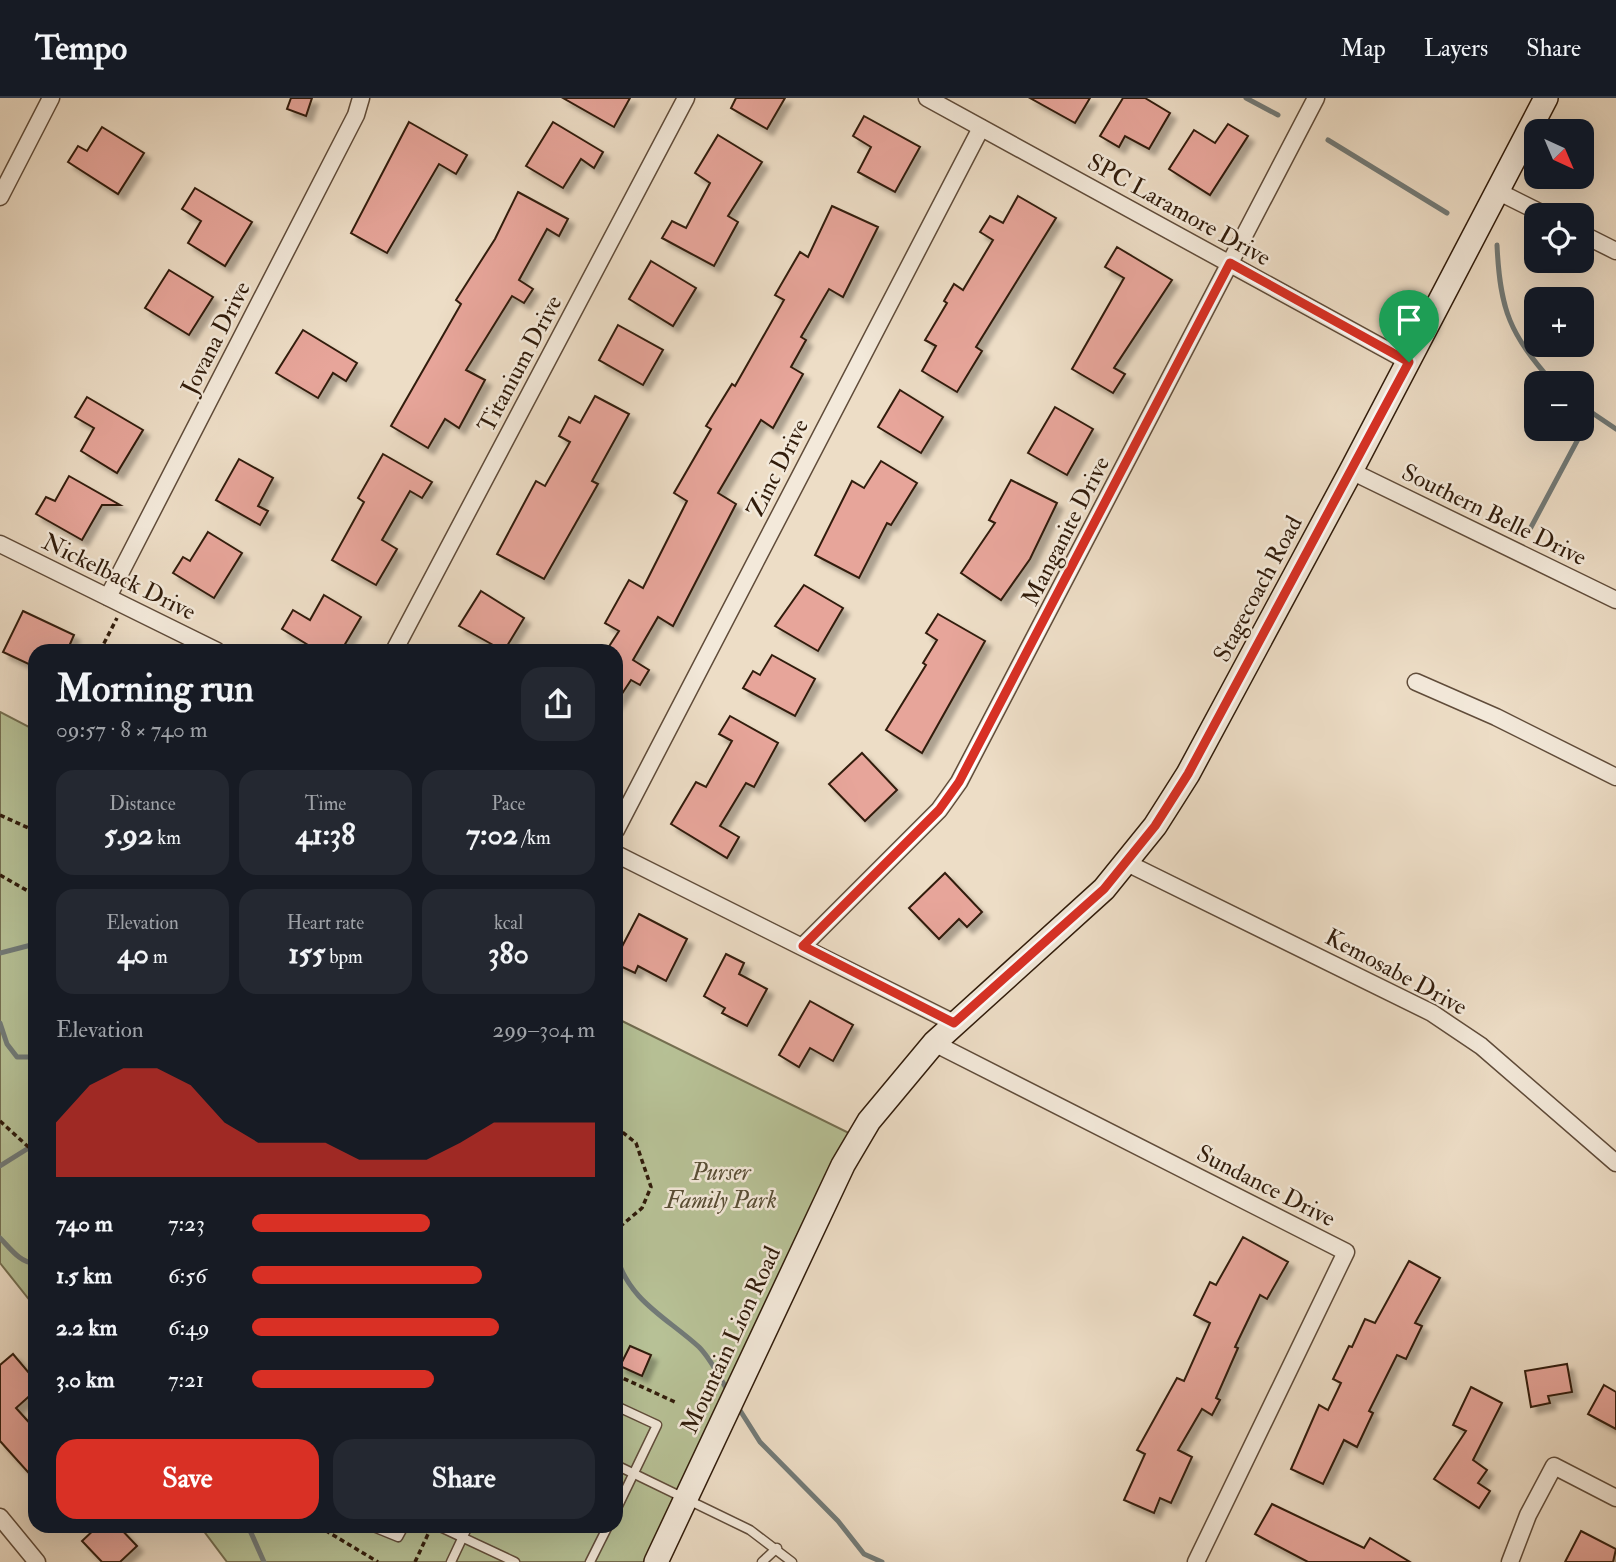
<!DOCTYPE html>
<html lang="en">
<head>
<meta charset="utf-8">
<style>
  :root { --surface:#171b24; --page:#242831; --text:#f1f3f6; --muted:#9ea1a6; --line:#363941; --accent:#d93025 }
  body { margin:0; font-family:"IM FELL Double Pica",serif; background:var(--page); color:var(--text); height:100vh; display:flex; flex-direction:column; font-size:26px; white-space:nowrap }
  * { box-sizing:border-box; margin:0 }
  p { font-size:23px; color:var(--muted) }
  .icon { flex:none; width:38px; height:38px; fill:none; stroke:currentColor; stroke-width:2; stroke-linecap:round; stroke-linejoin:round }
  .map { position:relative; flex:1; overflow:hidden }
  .details { position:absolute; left:28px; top:546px; width:595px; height:889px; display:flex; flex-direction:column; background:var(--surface); border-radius:21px; box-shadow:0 7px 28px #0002 }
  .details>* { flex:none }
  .needle { width:46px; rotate:136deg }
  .tools { position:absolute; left:1524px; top:21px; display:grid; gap:14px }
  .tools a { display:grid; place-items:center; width:70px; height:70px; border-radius:14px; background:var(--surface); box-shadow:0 7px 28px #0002; font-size:35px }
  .pin { position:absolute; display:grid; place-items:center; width:60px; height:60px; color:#fff; margin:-72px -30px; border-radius:50% 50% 50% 0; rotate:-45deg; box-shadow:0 0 7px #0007 }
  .pin .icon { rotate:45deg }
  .round { display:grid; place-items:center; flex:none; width:74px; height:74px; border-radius:21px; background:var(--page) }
  .headline { display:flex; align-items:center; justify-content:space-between; height:119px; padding:0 28px }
  h1 { font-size:38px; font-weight:700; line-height:52px }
  .figures { display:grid; grid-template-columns:repeat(3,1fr); gap:10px; height:119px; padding:7px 28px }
  .figures div { display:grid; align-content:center; border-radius:18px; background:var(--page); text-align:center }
  .figures b { font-size:30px; font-weight:700 }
  .figures small { font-size:19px; font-weight:400 }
  .figures p { font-size:19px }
  .chart { height:196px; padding:14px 28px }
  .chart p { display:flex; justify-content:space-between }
  .chart svg { width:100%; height:126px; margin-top:7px; fill:var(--accent); opacity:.7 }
  .cta { display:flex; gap:14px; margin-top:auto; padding:14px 28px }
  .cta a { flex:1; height:80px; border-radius:21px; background:var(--accent); color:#fff; font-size:28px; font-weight:700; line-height:80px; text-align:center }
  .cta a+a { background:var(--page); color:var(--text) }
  ul { padding:0 28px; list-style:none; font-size:23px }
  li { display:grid; grid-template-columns:112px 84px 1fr; align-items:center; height:52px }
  li i { height:18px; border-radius:9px; background:var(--accent) }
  header { display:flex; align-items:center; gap:42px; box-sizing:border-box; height:98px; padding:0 35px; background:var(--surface); border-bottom:2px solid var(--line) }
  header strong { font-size:33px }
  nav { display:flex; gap:38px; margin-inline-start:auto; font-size:24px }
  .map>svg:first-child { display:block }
  .green { fill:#b7c196; stroke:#746e50; stroke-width:2 }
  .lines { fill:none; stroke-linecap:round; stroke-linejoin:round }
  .stream { stroke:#727a77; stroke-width:5 }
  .building { fill:#e7a59a; stroke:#311c0b; stroke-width:2; filter:url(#shadow) }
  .lane-casing { stroke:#604c3a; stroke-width:11 }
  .street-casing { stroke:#604c3a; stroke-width:19 }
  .secondary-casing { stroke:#311c0b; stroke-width:26 }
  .path { stroke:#311c0b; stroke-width:3.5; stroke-dasharray:5 3.5; stroke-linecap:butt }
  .lane { stroke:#f3e9da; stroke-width:8 }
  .street { stroke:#f3e9da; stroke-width:16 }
  .secondary { stroke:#f3e9da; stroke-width:23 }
  .route-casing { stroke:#fff; stroke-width:14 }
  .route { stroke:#d93025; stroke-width:9 }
  .labels { text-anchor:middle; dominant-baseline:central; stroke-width:5; stroke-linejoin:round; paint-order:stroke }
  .street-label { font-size:24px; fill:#311c0b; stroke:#f3e9da }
  .park-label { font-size:24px; font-style:italic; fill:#594e35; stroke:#f3e9da }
</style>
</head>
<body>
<header>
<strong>Tempo</strong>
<nav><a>Map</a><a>Layers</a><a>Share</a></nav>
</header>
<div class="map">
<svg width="1616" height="1464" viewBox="0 0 1616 1464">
  <defs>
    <filter id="shadow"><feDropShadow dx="6" dy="6" stdDeviation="2" flood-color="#0004"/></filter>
  </defs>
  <rect width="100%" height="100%" fill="#edddc6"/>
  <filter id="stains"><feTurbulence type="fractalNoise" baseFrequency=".00286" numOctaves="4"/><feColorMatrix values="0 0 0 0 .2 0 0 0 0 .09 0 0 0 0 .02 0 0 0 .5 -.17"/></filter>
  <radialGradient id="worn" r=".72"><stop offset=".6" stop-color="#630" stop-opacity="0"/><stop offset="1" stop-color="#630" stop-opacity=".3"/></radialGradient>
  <!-- green -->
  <g class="green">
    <path d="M0,614l35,18v577l-35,-44z"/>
    <path d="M616,920l243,120 -203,424h-429l-27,-36h416z"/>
  </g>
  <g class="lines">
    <!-- stream -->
    <g class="stream">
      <path d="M1246,0l32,17"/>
      <path d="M1328,42l119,73"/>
      <path d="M1497,147c3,66 13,89 56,138"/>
      <path d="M1582,308l34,23"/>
      <path d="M1529,433l63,-118"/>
      <path d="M0,855l35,-9"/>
      <path d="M0,925l7,21 10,13h18"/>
      <path d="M0,1068l35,-22"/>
      <path d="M0,1140c9,9 21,26 35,25"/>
      <path d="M616,1157c13,46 50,62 83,92 12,12 21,31 30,46"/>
      <path d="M736,1306l24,38 78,79 26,33 18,8"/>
      <path d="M248,1428l16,36"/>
    </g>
  </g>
  <!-- building -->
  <g class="building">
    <path d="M291,0h21l-6,18 -19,-7z"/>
    <path d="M563,0h67l-16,29z"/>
    <path d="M736,0h49l-18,31 -36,-21z"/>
    <path d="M1030,0h60l-15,25z"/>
    <path d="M1123,0h22l25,15 -21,36 -24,-13 -6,11 -19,-11z"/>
    <path d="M864,18l56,31 -25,45 -37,-20 13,-25 -18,-11z"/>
    <path d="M409,24l58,33 -11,19 -17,-10 -52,89 -36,-20z"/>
    <path d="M553,24l50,30 -9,16 -13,-9 -18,29 -37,-22z"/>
    <path d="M1228,26l20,12 -38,59 -41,-26 25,-39 21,13z"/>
    <path d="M102,29l42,26 -26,41 -50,-32 10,-16 9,5z"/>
    <path d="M718,37l44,27 -34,54 10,6 -24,44 -52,-28 10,-17 14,7 24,-45 -15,-10z"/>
    <path d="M195,90l57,34 -27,44 -37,-23 13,-22 -19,-12z"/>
    <path d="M518,94l50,27 -9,17 -12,-7 -28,51 14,9 -9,14 -12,-7 -46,74 19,10 -26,48 -14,-9 -17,29 -37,-22 70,-122 -5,-4 39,-61z"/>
    <path d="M1018,98l38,22 -80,129 6,4 -25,41 -35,-21 14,-25 -11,-6 22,-37 -3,-2 10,-17 9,6 30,-50 -13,-8 10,-16 13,7z"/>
    <path d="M832,108l46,21 -35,70 -14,-8 -28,48 5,3 -15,27 12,7 -30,54 -12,-8 -43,73 18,11 -63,122 -15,-9 -25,43 16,10 -9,15 -9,-5 -15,23v-52h-10l13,-20 -14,-8 24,-43 14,8 44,-87 -13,-8 37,-64 -5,-3 26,-42 3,2 49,-86 -9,-5 25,-43 8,5z"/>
    <path d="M1117,149l55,33 -58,88 11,6 -12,19 -41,-24 52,-91 -19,-11z"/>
    <path d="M651,163l45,27 -23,38 -44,-27z"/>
    <path d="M169,172l44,27 -24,38 -44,-27z"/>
    <path d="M618,227l45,25 -20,35 -44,-25z"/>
    <path d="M303,232l54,33 -11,18 -13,-8 -15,25 -42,-25z"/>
    <path d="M900,292l43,27 -22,36 -43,-26z"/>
    <path d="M595,298l34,18 -37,67 6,3 -54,95 -47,-25 39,-73 9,5 25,-44 -11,-6 10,-19 11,6z"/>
    <path d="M87,299l56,33 -26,43 -36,-22 13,-23 -19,-11z"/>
    <path d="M1055,309l38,22 -26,46 -39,-22z"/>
    <path d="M383,356l49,28 -10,16 -12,-7 -28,49 15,9 -21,36 -44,-25 32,-58 -6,-4z"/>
    <path d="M239,361l34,19 -15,28 10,5 -8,14 -44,-25z"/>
    <path d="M881,363l36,22 -26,42 -4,-2 -28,55 -44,-23 37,-74 12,7z"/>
    <path d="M69,378l51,29h-18l-20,35 -46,-26 10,-17 9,4z"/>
    <path d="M1011,382l46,23 -27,56 -29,41 -40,-27 34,-50 -6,-3z"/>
    <path d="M208,434l34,21 -28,45 -41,-25 10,-16 7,4z"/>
    <path d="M804,487l39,23 -25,43 -43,-25z"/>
    <path d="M481,493l43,27 -20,33 -45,-25z"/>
    <path d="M324,497l37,22 -20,34h-23l-36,-22 11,-19 17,10z"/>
    <path d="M23,513l51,24 -7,16h-32v16l-32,-15z"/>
    <path d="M938,516l47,27 -63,112 -36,-23 40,-65 -3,-2 14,-23 -11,-7z"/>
    <path d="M772,557l43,24 -20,37 -52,-28 10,-17 7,4z"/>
    <path d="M730,618l48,27 -24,44 -8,-4 -26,43 19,11 -12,21 -56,-34 25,-42 10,5 26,-46 -13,-7z"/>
    <path d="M862,655l35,37 -32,31 -36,-37z"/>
    <path d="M945,775l37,39 -15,15 -8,-8 -20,20 -30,-31z"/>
    <path d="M639,816l48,25 -21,42 -28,-15 -3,7 -19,-9v-6z"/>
    <path d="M726,856l18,9 -5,11 28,15 -20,37 -25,-13 3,-5 -21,-12z"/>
    <path d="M810,903l43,24 -20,36 -23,-13 -11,19 -20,-12z"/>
    <path d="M1243,1139l45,25 -21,37 -7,-4 -25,52 3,1 -22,50 4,2 -8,15 -10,-6 -24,41 14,7 -21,46 -11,-5 -6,15 -30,-13 21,-46 -8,-4 40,-72 7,3 26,-58 -16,-8 16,-33 6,3z"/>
    <path d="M1409,1163l31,17 -25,45 7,3 -16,33 -9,-4 -28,56 4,2 -16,34 -13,-7 -21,44 -32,-15 28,-64 9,5 13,-27 -8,-4 16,-33 3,1 13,-28 10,4z"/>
    <path d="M630,1248l21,9 -9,21 -22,-10z"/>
    <path d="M13,1256l22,26v11l-19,17 19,21v51l-35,-39v-76z"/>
    <path d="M1567,1266l5,28 -24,4 2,7 -19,4 -6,-36z"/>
    <path d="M1604,1287l12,7v37l-28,-15z"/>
    <path d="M1471,1289l31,16 -29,57 14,10 -9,13 12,8 -11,17 -45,-29 32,-48 -13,-6z"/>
    <path d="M1272,1406l92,44 6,-10 40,24h-102l-53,-28z"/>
    <path d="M98,1428h20l19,20 -17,16h-18l-20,-21z"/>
    <path d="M1581,1433l35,18 -3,13h-48z"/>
  </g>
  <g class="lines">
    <defs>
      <g id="lane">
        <path d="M616,1308l41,19 -41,85"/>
        <path d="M616,1367l134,65 42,32"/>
        <path d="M371,1428l27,11 6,-11"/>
        <path d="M438,1428l77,36"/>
        <path d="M451,1464l17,-36"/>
        <path d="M590,1464l18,-36"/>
        <path d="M762,1464l15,-14"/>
      </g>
      <g id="street">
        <path d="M927,0l482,264"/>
        <path d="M1497,93l48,24"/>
        <path d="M0,99l51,-99"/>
        <path d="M1582,136l34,17"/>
        <path d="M1351,373l265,129"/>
        <path d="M0,446l217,107"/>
        <path d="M108,499l248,-482 5,-17"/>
        <path d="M394,553l292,-553"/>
        <path d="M1416,584l80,35 120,60"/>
        <path d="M616,732l365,-702"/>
        <path d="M616,756l338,169"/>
        <path d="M1127,765l305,150 49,33 135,117"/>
        <path d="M803,848l136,-136 20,-28 357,-684"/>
        <path d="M934,945l412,209 -150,310"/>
        <path d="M0,1419l37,45"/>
        <path d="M1510,1464l18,-47 26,-49 62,32"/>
      </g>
      <path id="secondary" d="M656,1464l187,-397 26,-44 65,-78 170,-154 51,-63 33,-52 163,-303 195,-373"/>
    </defs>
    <!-- lane casing -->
    <use href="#lane" class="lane-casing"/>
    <!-- street casing -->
    <use href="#street" class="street-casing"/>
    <!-- secondary casing -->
    <use href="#secondary" class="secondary-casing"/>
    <!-- path -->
    <g class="path">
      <path d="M100,553l17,-33"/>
      <path d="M0,717l35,16"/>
      <path d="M0,777l35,20"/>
      <path d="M0,1023l35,32"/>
      <path d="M616,1029l20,16 15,44 -9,21 -26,22"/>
      <path d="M616,1277l59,27"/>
      <path d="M318,1428l60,36"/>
      <path d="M415,1464l14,-30"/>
    </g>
    <!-- lane -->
    <use href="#lane" class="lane"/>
    <!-- street -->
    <use href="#street" class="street"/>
    <!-- secondary -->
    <use href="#secondary" class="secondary"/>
  </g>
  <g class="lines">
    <defs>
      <path id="route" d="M1230,165l179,99 -221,412 -33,52 -51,63 -150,134 -151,-77 136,-136 20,-28z"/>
    </defs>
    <!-- route casing -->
    <use href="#route" class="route-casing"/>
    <!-- route -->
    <use href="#route" class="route"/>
  </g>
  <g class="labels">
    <!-- street labels -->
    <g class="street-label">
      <text transform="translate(1179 112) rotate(29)">SPC Laramore Drive</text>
      <text transform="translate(216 240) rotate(-63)">Jovana Drive</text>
      <text transform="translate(520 266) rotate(-62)">Titanium Drive</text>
      <text transform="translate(778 370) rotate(-63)">Zinc Drive</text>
      <text transform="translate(1494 417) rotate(26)">Southern Belle Drive</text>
      <text transform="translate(1066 433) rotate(-63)">Manganite Drive</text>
      <text transform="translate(119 479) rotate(26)">Nickelback Drive</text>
      <text transform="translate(1258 491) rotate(-62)">Stagecoach Road</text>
      <text transform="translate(1396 874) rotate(28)">Kemosabe Drive</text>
      <text transform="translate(1266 1088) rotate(27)">Sundance Drive</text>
      <text transform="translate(731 1242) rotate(-65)">Mountain Lion Road</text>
    </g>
    <!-- park labels -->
    <g class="park-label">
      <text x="721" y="1074">Purser<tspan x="721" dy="28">Family Park</tspan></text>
    </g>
  </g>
  <rect width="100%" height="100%" filter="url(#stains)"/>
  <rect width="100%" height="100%" fill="url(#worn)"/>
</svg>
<div class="tools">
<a><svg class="needle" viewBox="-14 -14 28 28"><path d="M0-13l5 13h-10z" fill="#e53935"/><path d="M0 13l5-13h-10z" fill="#9ea1a6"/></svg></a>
<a><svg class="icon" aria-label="locate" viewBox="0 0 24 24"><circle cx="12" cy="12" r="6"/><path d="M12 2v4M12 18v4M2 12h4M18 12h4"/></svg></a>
<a>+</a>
<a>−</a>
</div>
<div class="pin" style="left:1409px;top:264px;background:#1e9e55"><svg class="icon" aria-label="arrive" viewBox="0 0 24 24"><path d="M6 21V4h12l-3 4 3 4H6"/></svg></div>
<section class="details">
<div class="headline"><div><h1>Morning run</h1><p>09:57 · 8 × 740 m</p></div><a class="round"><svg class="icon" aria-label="share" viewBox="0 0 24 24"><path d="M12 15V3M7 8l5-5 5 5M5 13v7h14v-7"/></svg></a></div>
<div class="figures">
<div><p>Distance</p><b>5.92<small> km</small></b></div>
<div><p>Time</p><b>41:38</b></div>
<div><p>Pace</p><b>7:02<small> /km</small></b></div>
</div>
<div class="figures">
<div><p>Elevation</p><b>40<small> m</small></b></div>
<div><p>Heart rate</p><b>155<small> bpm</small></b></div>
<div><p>kcal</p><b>380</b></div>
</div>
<div class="chart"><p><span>Elevation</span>299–304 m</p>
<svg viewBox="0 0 160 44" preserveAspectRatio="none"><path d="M0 44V25L10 12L20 6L30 6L40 12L50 25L60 32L70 32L80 32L90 38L100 38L110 38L120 32L130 25L140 25L150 25L160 25V44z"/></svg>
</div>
<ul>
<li><b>740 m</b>7:23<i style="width:52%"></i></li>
<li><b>1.5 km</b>6:56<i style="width:67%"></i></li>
<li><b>2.2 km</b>6:49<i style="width:72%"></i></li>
<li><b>3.0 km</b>7:21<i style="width:53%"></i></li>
</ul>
<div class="cta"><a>Save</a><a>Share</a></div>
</section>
</div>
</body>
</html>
